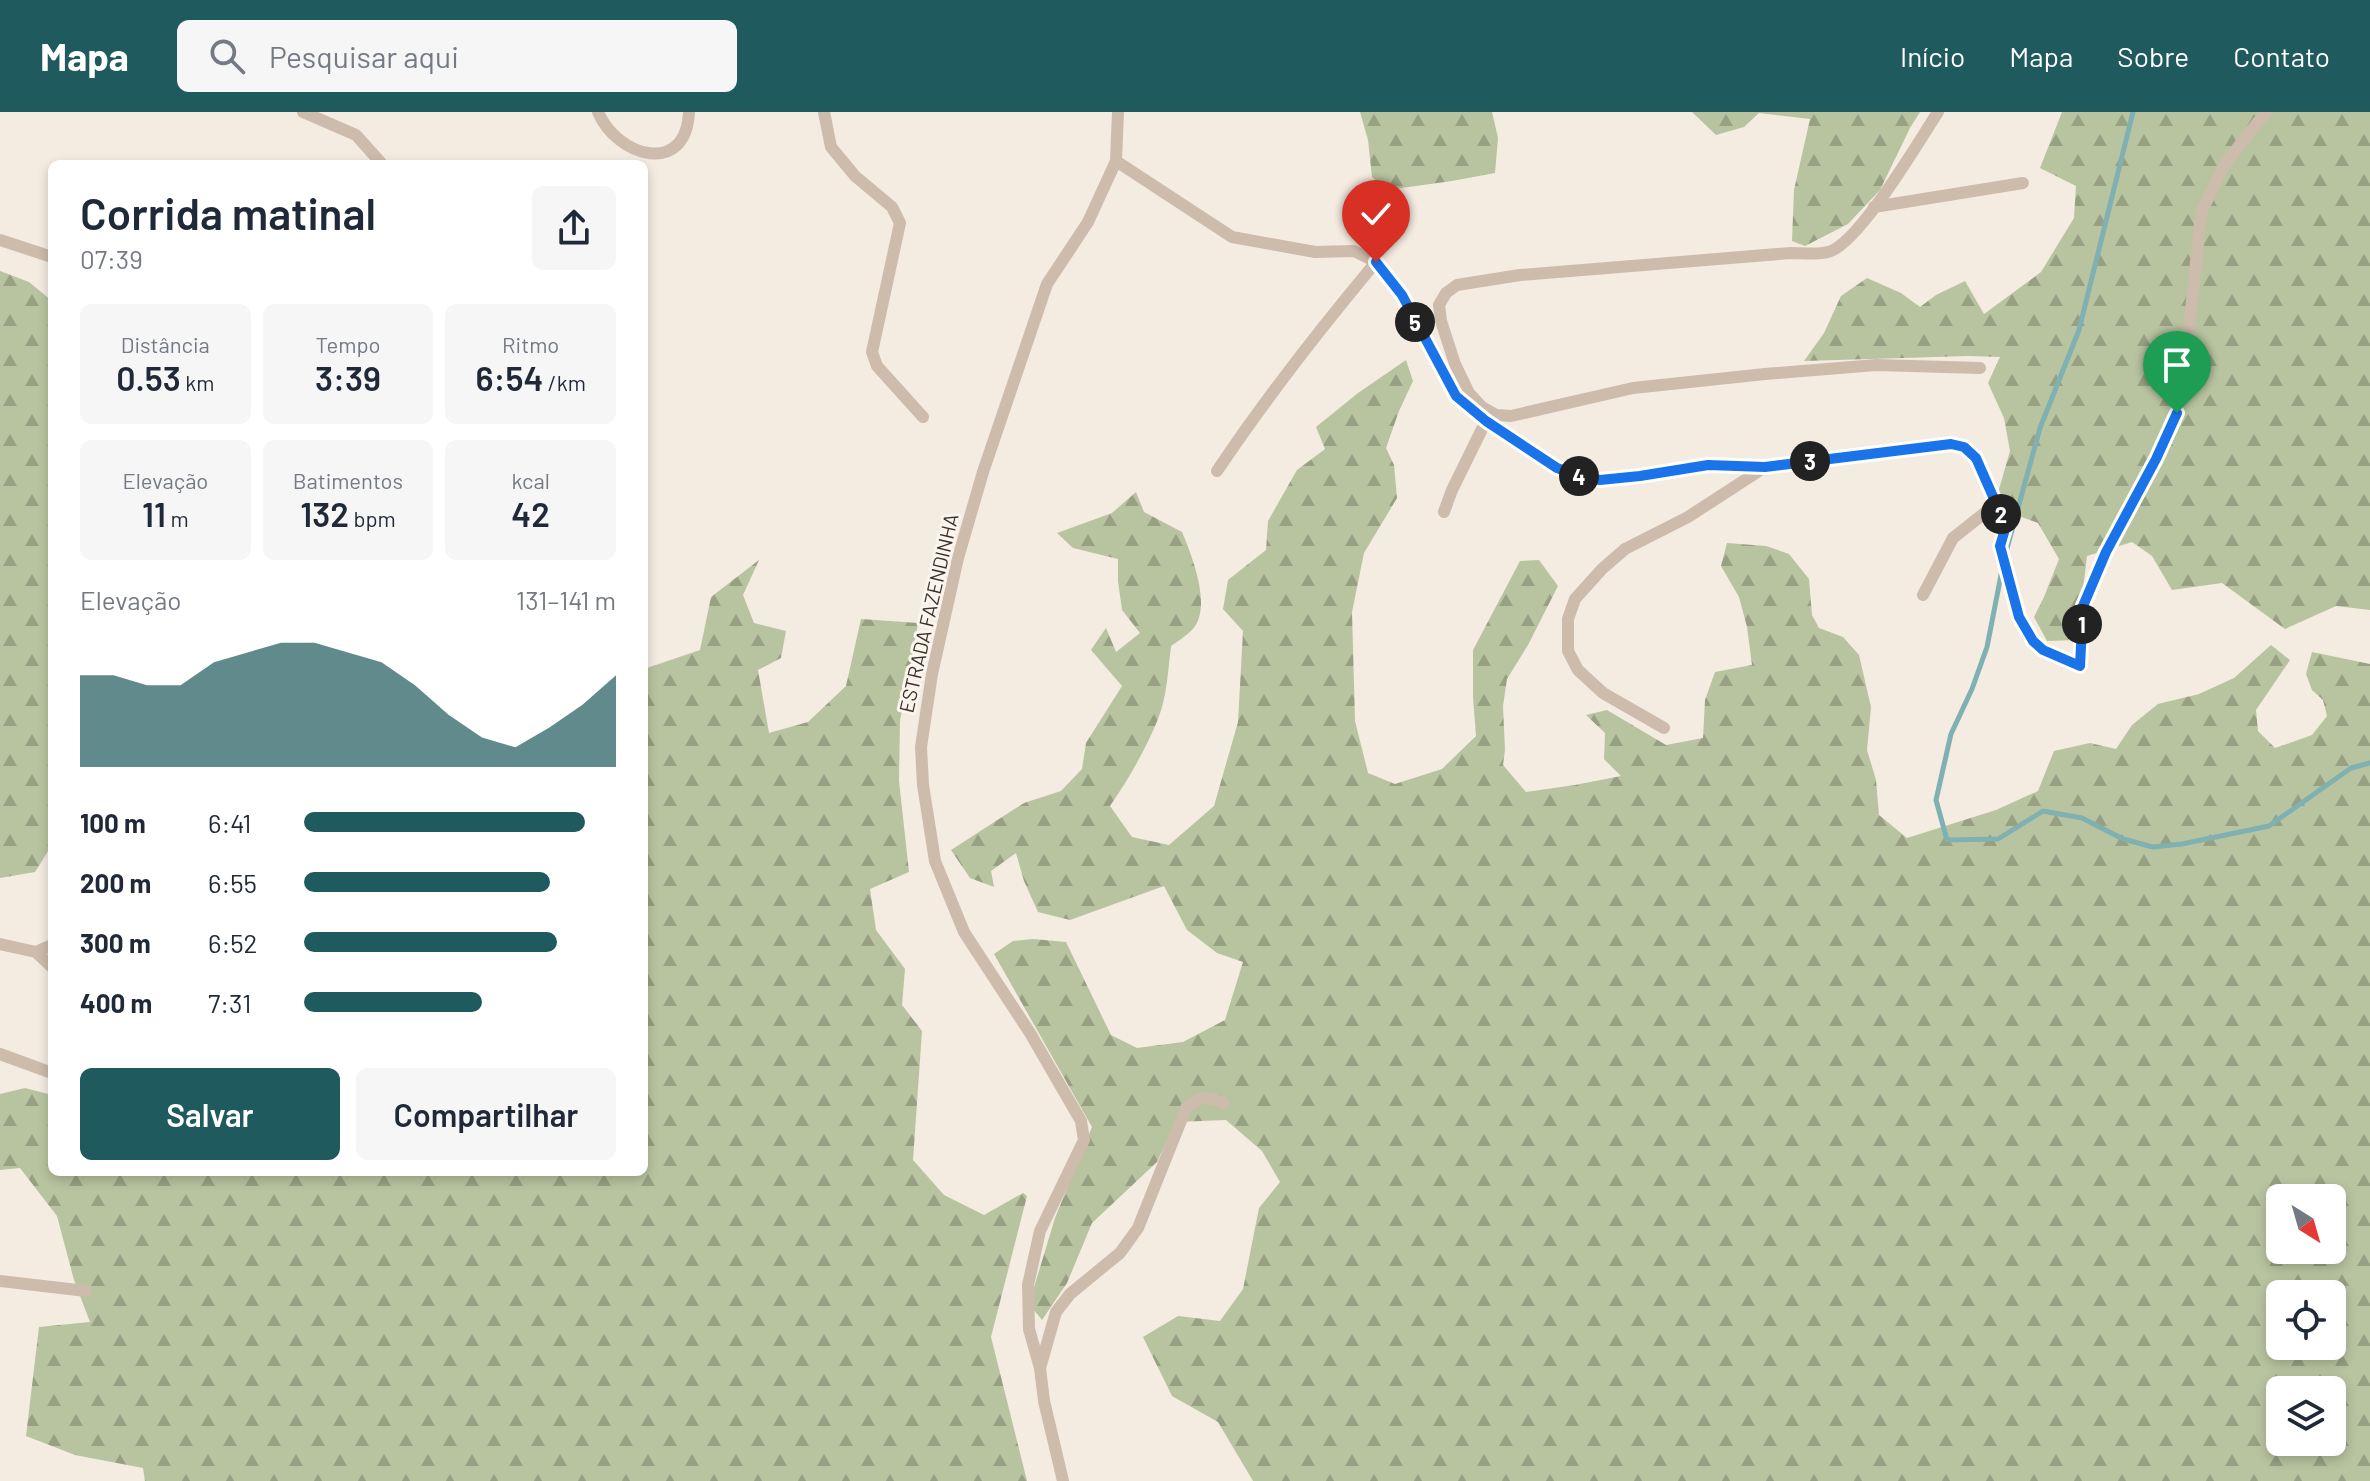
<!DOCTYPE html>
<html lang="pt">
<head>
<meta charset="utf-8">
<style>
  :root { --surface:#fff; --page:#f6f6f7; --text:#1f2937; --muted:#747a83; --accent:#1f5a5e }
  body { margin:0; font-family:Barlow,sans-serif; background:var(--page); color:var(--text); height:100vh; display:flex; flex-direction:column; font-size:30px; white-space:nowrap }
  * { box-sizing:border-box; margin:0 }
  p { font-size:26px; color:var(--muted) }
  .icon { flex:none; width:44px; height:44px; fill:none; stroke:currentColor; stroke-width:2; stroke-linecap:round; stroke-linejoin:round }
  .map { position:relative; flex:1; overflow:hidden }
  .side { position:absolute; left:48px; top:48px; width:600px; height:1016px; display:flex; flex-direction:column; background:var(--surface); border-radius:12px; box-shadow:0 4px 12px #0003 }
  .side>* { flex:none }
  .needle { width:52px; rotate:143deg }
  .fabs { position:absolute; left:2266px; top:1072px; display:grid; gap:16px }
  .fabs a { display:grid; place-items:center; width:80px; height:80px; border-radius:12px; background:var(--surface); box-shadow:0 4px 12px #0003; font-size:40px }
  .pin { position:absolute; display:grid; place-items:center; width:68px; height:68px; color:#fff; margin:-82px -34px; border-radius:50% 50% 50% 0; rotate:-45deg; box-shadow:0 0 8px #0007 }
  .pin .icon { rotate:45deg }
  .km { position:absolute; width:40px; height:40px; margin:-20px; border-radius:50%; background:#222; color:#fff; font-size:22px; line-height:40px; text-align:center }
  .round { display:grid; place-items:center; flex:none; width:84px; height:84px; border-radius:12px; background:var(--page) }
  .head { display:flex; align-items:center; justify-content:space-between; height:136px; padding:0 32px }
  h1 { font-size:44px; font-weight:600; line-height:60px }
  .stats { display:grid; grid-template-columns:repeat(3,1fr); gap:12px; height:136px; padding:8px 32px }
  .stats div { display:grid; align-content:center; border-radius:12px; background:var(--page); text-align:center }
  .stats b { font-size:34px; font-weight:600 }
  .stats small { font-size:22px; font-weight:400 }
  .stats p { font-size:22px }
  .chart { height:224px; padding:16px 32px }
  .chart p { display:flex; justify-content:space-between }
  .chart svg { width:100%; height:144px; margin-top:8px; fill:var(--accent); opacity:.7 }
  .primary-button { display:flex; gap:16px; margin-top:auto; padding:16px 32px }
  .primary-button a { flex:1; height:92px; border-radius:12px; background:var(--accent); color:#fff; font-size:32px; font-weight:600; line-height:92px; text-align:center }
  .primary-button a+a { background:var(--page); color:var(--text) }
  ul { padding:0 32px; list-style:none; font-size:26px }
  li { display:grid; grid-template-columns:128px 96px 1fr; align-items:center; height:60px }
  li i { height:20px; border-radius:10px; background:var(--accent) }
  header { display:flex; align-items:center; gap:48px; box-sizing:border-box; height:112px; padding:0 40px; background:var(--accent); color:#fff }
  header strong { font-size:38px }
  nav { display:flex; gap:44px; margin-inline-start:auto; font-size:28px }
  .search { width:560px; height:72px; background:var(--page); display:flex; align-items:center; gap:20px; box-sizing:border-box; padding:0 28px; border-radius:12px; color:var(--muted); font-size:30px }
  .map>svg:first-child { display:block }
  .forest { fill:url(#forest-firs); fill-rule:evenodd }
  .lines { fill:none; stroke-linecap:round; stroke-linejoin:round }
  .stream { stroke:#7fb0b2; stroke-width:5 }
  .street { stroke:#cdbbac; stroke-width:12 }
  .route-casing { stroke:#fff; stroke-width:16 }
  .route { stroke:#1a73e8; stroke-width:10 }
  .labels { text-anchor:middle; dominant-baseline:central; stroke-width:6; stroke-linejoin:round; paint-order:stroke }
  .street-label { font-size:20px; fill:#3b302b; stroke:#fbf5ee }
</style>
</head>
<body>
<header>
<strong>Mapa</strong>
<div class="search"><svg class="icon" aria-label="search" viewBox="0 0 24 24"><circle cx="10" cy="10" r="6"/><path d="M15 15l6 6"/></svg>Pesquisar aqui</div>
<nav><a>Início</a><a>Mapa</a><a>Sobre</a><a>Contato</a></nav>
</header>
<div class="map">
<svg width="2370" height="1369" viewBox="0 0 2370 1369">
  <defs>
    <pattern id="forest-firs" width="22" height="20" patternUnits="userSpaceOnUse" patternTransform="scale(2)"><rect width="22" height="20" fill="#b8c4a0"/><path d="M5 1l3.5 6h-7zM16 11l3.5 6h-7z" fill="#97a083"/></pattern>
  </defs>
  <rect width="100%" height="100%" fill="#f4ebe1"/>
  <!-- forest -->
  <g class="forest">
    <path d="M1360,0h132l6,26 -3,35 -43,8 -65,9 -15,-13 -4,-37z"/>
    <path d="M1692,0h228l-10,16 -30,62 -32,34 -43,22 -13,-5 2,-51 16,-71 -51,-6 -15,14 -28,8z"/>
    <path d="M2062,0h308v498l-34,-4 -51,23 -63,-46 -50,7 -20,-34 -20,-14 -45,14 -10,84 -30,1 -13,-24 10,-20 15,-38 -21,-36 -44,-16 16,-56 -6,-33 -16,-35 12,-26 -32,-1 -164,5 20,-28 17,-37 26,-18 34,15 19,14 16,-12 29,-14 19,33 57,-42 33,-54 2,-32 -36,-18z"/>
    <path d="M0,159l29,11 23,19v544l-17,27 -35,6z"/>
    <path d="M1406,248l7,21 -14,30 -13,37 8,17 3,33 -33,55 -12,59 3,109 13,52 27,11 47,-15 34,-33 -3,-39v-47l47,-89 19,-1 19,26 -30,59 -21,34 -4,27 2,44 -2,15 23,27 49,-7 46,-9 -17,-17 1,-26 -19,-18 21,-5 59,35 37,-7 2,-38 10,-28 37,-7 -5,-38 -8,-30 -18,-31 6,-23 39,3 23,8 20,25 3,36 7,13 24,9 16,18 12,52 -4,43 9,30 3,35 28,23 89,-28 42,-19 16,-40 36,-8 26,6 16,-24 26,-21 41,-10 35,-16 37,-33 19,15 -34,50 2,21 17,17 37,-13 15,-19 -4,-16 -11,-10 -6,-16 6,-22 58,12v817h-1117l-35,-59 -46,-26 -29,-59 35,-21 42,5 23,-32 16,-81 21,-26 -18,-31 -36,-31 -50,2 -19,40 -65,61 -25,60 -25,37 -13,-16 26,-86 37,-91 -98,-173 19,-13 20,-2 33,3 45,93 26,13 46,-6 42,-22 18,-58 -26,-9 -30,-23 -23,-44 -94,34 -32,-8 -14,-31 -8,-28 -25,18 3,16 -24,-9 -19,-28 73,-47 37,-12 21,-22 4,-26 36,-57 -31,-36 15,-22 10,24 24,-19 -18,-23 -4,-29v-22l-45,-11 -16,-15 55,-20 24,-21 8,20 38,20c10,24 31,76 10,98 -6,6 -14,11 -21,16 -3,24 -4,51 -13,73 -12,30 -30,61 -48,87l22,31 37,8 45,-39 24,-84 5,-91 -20,-22 5,-29 38,-30 2,-29 29,-51 28,-21 -9,-22 42,-34zM2280,1086h52v52h-52zM2280,1182h52v52h-52zM2280,1278h52v52h-52z"/>
    <path d="M759,448l-16,35 11,28 32,8 -5,27 -23,12 11,63 39,-11 38,-36 15,-67 57,4 -18,98 -1,60 10,91 -39,17 6,41 29,39 -3,36 20,26 -9,129 31,35 40,20 39,-22 4,3 -36,141 36,144h-882l-2,-13 -68,-13 -49,-19 13,-109 51,-5 -16,-42 -17,-64 -37,-48 -20,2v-76l25,-6 27,7v77h592v-503l56,-19 11,-53z"/>
  </g>
  <g class="lines">
    <!-- stream -->
    <g class="stream">
      <path d="M2006,440l34,-124 39,-98 54,-218"/>
      <path d="M2002,458l-15,77 -15,42 -21,45 -15,66 11,40 51,-1 45,-28 39,7 41,21 30,8 29,-3 87,-18 82,-58 19,-5"/>
    </g>
    <!-- street -->
    <g class="street">
      <path d="M303,0l53,23 26,29"/>
      <path d="M598,0c19,45 88,65 91,0"/>
      <path d="M824,0l7,35 24,29 37,31 8,16 -28,129 5,14 46,51"/>
      <path d="M1938,0c-19,29 -80,133 -110,140 -11,3 -26,1 -37,1l-271,22 -63,10 -11,8 -7,12 2,16 14,43 14,29 13,14 14,8 15,1 122,-28 132,-14 111,-9 104,3"/>
      <path d="M1116,49l116,76 83,15 39,-1 22,11 26,33 54,101 30,25 71,47 25,9 18,3 40,-4 68,-11 57,2 186,-23 13,3 12,11 30,68 -6,20 19,71 14,24 10,9 37,16 3,-60 23,-54 50,-93 21,-46 7,-34 17,-166 23,-48 42,-53"/>
      <path d="M1874,95l149,-24"/>
      <path d="M0,128l52,17"/>
      <path d="M1217,359c49,-73 103,-142 159,-209"/>
      <path d="M1444,400l8,-22 34,-69"/>
      <path d="M1923,483l30,-57 43,-34"/>
      <path d="M1664,616l-61,-35 -25,-23 -10,-19v-32l7,-20 27,-30 23,-20 63,-32 77,-50"/>
      <path d="M0,832l36,8 16,15"/>
      <path d="M36,840l16,-7"/>
      <path d="M0,942l52,19"/>
      <path d="M0,1169l86,10"/>
      <path d="M1040,1256l16,-56 14,-18 50,-41 18,-25 48,-120c14,-13 21,-12 38,-5"/>
      <path d="M1063,1369l-19,-80 -4,-33 -11,-39 -1,-44 12,-54 44,-91 -3,-19 -51,-88 -66,-101 -29,-71 -12,-76 -2,-38 11,-73 26,-116 25,-86 64,-188 41,-62 28,-61 2,-49"/>
    </g>
  </g>
  <g class="lines">
    <defs>
      <path id="route" d="M1376,150l26,33 54,101 30,25 71,47 25,9 18,3 40,-4 68,-11 57,2 186,-23 13,3 12,11 30,68 -6,20 19,71 14,24 10,9 37,16 3,-60 23,-54 50,-93 21,-46"/>
    </defs>
    <!-- route casing -->
    <use href="#route" class="route-casing"/>
    <!-- route -->
    <use href="#route" class="route"/>
  </g>
  <g class="labels">
    <!-- street labels -->
    <g class="street-label">
      <text transform="translate(928 501) rotate(-77)">ESTRADA FAZENDINHA</text>
    </g>
  </g>
</svg>
<div class="fabs">
<a><svg class="needle" viewBox="-14 -14 28 28"><path d="M0-13l5 13h-10z" fill="#e53935"/><path d="M0 13l5-13h-10z" fill="#747a83"/></svg></a>
<a><svg class="icon" aria-label="locate" viewBox="0 0 24 24"><circle cx="12" cy="12" r="6"/><path d="M12 2v4M12 18v4M2 12h4M18 12h4"/></svg></a>
<a><svg class="icon" aria-label="layers" viewBox="0 0 24 24"><path d="M12 4l9 5-9 5-9-5zM3 14l9 5 9-5"/></svg></a>
</div>
<div class="pin" style="left:2177px;top:301px;background:#1e9e55"><svg class="icon" aria-label="arrive" viewBox="0 0 24 24"><path d="M6 21V4h12l-3 4 3 4H6"/></svg></div>
<div class="pin" style="left:1376px;top:150px;background:#d93025"><svg class="icon" aria-label="check" viewBox="0 0 24 24"><path d="M5 12l5 5 9-10"/></svg></div>
<b class="km" style="left:2082px;top:512px">1</b>
<b class="km" style="left:2001px;top:402px">2</b>
<b class="km" style="left:1810px;top:349px">3</b>
<b class="km" style="left:1579px;top:364px">4</b>
<b class="km" style="left:1415px;top:210px">5</b>
<section class="side">
<div class="head"><div><h1>Corrida matinal</h1><p>07:39</p></div><a class="round"><svg class="icon" aria-label="share" viewBox="0 0 24 24"><path d="M12 15V3M7 8l5-5 5 5M5 13v7h14v-7"/></svg></a></div>
<div class="stats">
<div><p>Distância</p><b>0.53<small> km</small></b></div>
<div><p>Tempo</p><b>3:39</b></div>
<div><p>Ritmo</p><b>6:54<small> /km</small></b></div>
</div>
<div class="stats">
<div><p>Elevação</p><b>11<small> m</small></b></div>
<div><p>Batimentos</p><b>132<small> bpm</small></b></div>
<div><p>kcal</p><b>42</b></div>
</div>
<div class="chart"><p><span>Elevação</span>131–141 m</p>
<svg viewBox="0 0 160 44" preserveAspectRatio="none"><path d="M0 44V16L10 16L20 19L30 19L40 12L50 9L60 6L70 6L80 9L90 12L100 19L110 28L120 35L130 38L140 32L150 25L160 16V44z"/></svg>
</div>
<ul>
<li><b>100 m</b>6:41<i style="width:90%"></i></li>
<li><b>200 m</b>6:55<i style="width:79%"></i></li>
<li><b>300 m</b>6:52<i style="width:81%"></i></li>
<li><b>400 m</b>7:31<i style="width:57%"></i></li>
</ul>
<div class="primary-button"><a>Salvar</a><a>Compartilhar</a></div>
</section>
</div>
</body>
</html>
